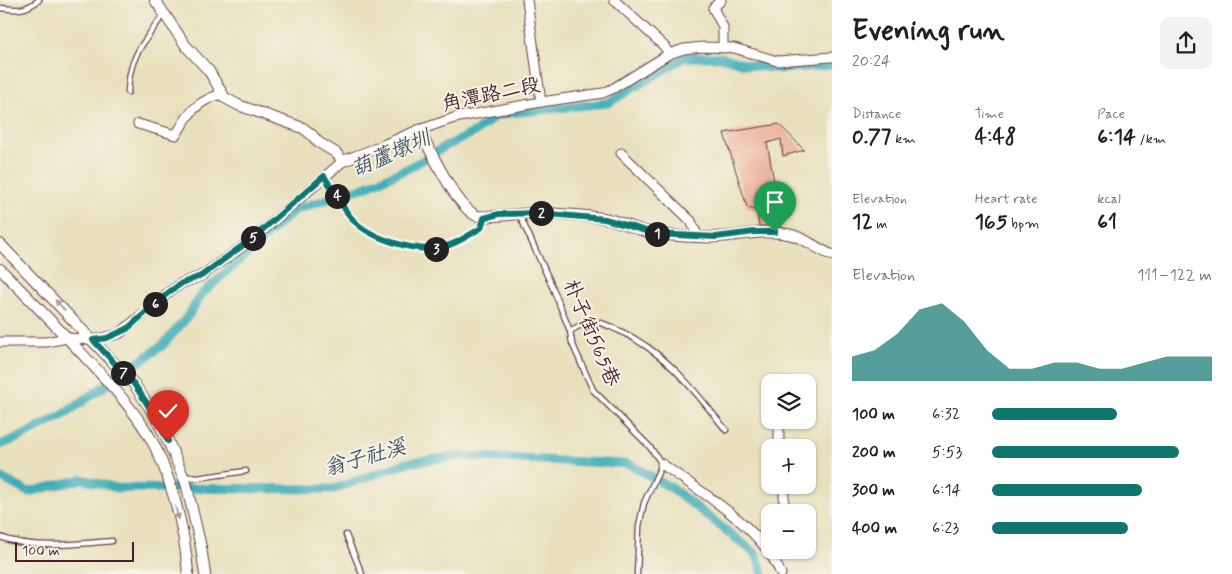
<!DOCTYPE html>
<html lang="en">
<head>
<meta charset="utf-8">
<style>
  :root { --surface:#fff; --page:#f2f2f2; --text:#202124; --muted:#757577; --accent:#0f766e }
  body { margin:0; font-family:Mynerve,"LXGW WenKai TC",sans-serif; background:var(--page); color:var(--text); height:100vh; display:flex; flex-direction:column; font-size:19px; white-space:nowrap }
  * { box-sizing:border-box; margin:0 }
  p { font-size:16px; color:var(--muted) }
  .icon { flex:none; width:28px; height:28px; fill:none; stroke:currentColor; stroke-width:2; stroke-linecap:round; stroke-linejoin:round }
  .map { position:relative; flex:1; overflow:hidden }
  .details { display:flex; flex-direction:column; background:var(--surface); width:400px }
  .details>* { flex:none }
  .buttons { position:absolute; left:761px; top:374px; display:grid; gap:10px }
  .buttons a { display:grid; place-items:center; width:55px; height:55px; border-radius:10px; background:var(--surface); box-shadow:0 1px 4px #0004; font-size:25px }
  .scale { position:absolute; left:15px; bottom:12px; width:119px; box-sizing:border-box; padding-left:5px; border:2px solid #4a1f2b; border-top:0; font-size:14px; line-height:18px; white-space:nowrap; color:#4a1f2b; -webkit-text-stroke:4px #f7f3e8; paint-order:stroke }
  .pin { position:absolute; display:grid; place-items:center; width:42px; height:42px; color:#fff; margin:-51px -21px; border-radius:50% 50% 50% 0; rotate:-45deg; box-shadow:0 0 5px #0007 }
  .pin .icon { rotate:45deg }
  .km { position:absolute; width:25px; height:25px; margin:-12px; border-radius:50%; background:#222; color:#fff; font-size:14px; line-height:25px; text-align:center }
  .round { display:grid; place-items:center; flex:none; width:52px; height:52px; border-radius:10px; background:var(--page) }
  .summary { display:flex; align-items:center; justify-content:space-between; height:85px; padding:0 20px }
  h1 { font-size:28px; font-weight:700; line-height:38px }
  .figures { display:grid; grid-template-columns:repeat(3,1fr); gap:8px; height:85px; padding:5px 20px }
  .figures div { display:grid; align-content:center }
  .figures b { font-size:21px; font-weight:700 }
  .figures small { font-size:14px; font-weight:400 }
  .figures p { font-size:14px }
  .chart { height:140px; padding:10px 20px }
  .chart p { display:flex; justify-content:space-between }
  .chart svg { width:100%; height:90px; margin-top:5px; fill:var(--accent); opacity:.7 }
  ul { padding:0 20px; list-style:none; font-size:16px }
  li { display:grid; grid-template-columns:80px 60px 1fr; align-items:center; height:38px }
  li i { height:12px; border-radius:6px; background:var(--accent) }
  main { display:flex; flex:1; min-height:0 }
  .map>svg:first-child { display:block }
  .lines { fill:none; stroke-linecap:round; stroke-linejoin:round }
  .canal { stroke:#3cacb8; stroke-width:9 }
  .building { fill:#ebae98 }
  .service-casing { stroke:#623c41; stroke-width:7 }
  .minor-casing { stroke:#623c41; stroke-width:11 }
  .tertiary-casing { stroke:#623c41; stroke-width:12 }
  .service { stroke:#fff; stroke-width:4.5 }
  .minor { stroke:#fff; stroke-width:9 }
  .tertiary { stroke:#fff; stroke-width:10 }
  .oneway { fill:#ae9aa0 }
  .route-casing { stroke:#fff; stroke-width:10 }
  .route { stroke:#0f766e; stroke-width:6 }
  .labels { text-anchor:middle; dominant-baseline:central; stroke-width:4; stroke-linejoin:round; paint-order:stroke }
  .street-label { font-size:20px; fill:#4a1f2b; stroke:#f7f3e8 }
  .water-label { font-size:21px; font-style:italic; fill:#445763; stroke:#f7f3e8 }
</style>
</head>
<body>
<main>
<div class="map">
<svg width="832" height="574" viewBox="0 0 832 574">
  <rect width="100%" height="100%" fill="#f7f3e8"/>
  <filter id="ink" filterUnits="userSpaceOnUse"><feTurbulence type="fractalNoise" baseFrequency=".02" numOctaves="2"/><feDisplacementMap in="SourceGraphic" scale="10" xChannelSelector="R" yChannelSelector="G"/><feConvolveMatrix kernelMatrix="1 2 1 2 8 2 1 2 1" color-interpolation-filters="sRGB"/></filter>
  <filter id="wash" filterUnits="userSpaceOnUse"><feTurbulence type="fractalNoise" baseFrequency=".0096" numOctaves="4" result="noise"/><feDisplacementMap in="SourceGraphic" scale="20" xChannelSelector="R" yChannelSelector="G"/><feGaussianBlur stdDeviation="1.12" result="paint"/><feColorMatrix in="noise" values="0 0 0 0 0 0 0 0 0 0 0 0 0 0 0 0 0 1.4 0 .05"/><feComposite in="paint" operator="in"/></filter>
  <g filter="url(#wash)">
    <rect width="100%" height="100%" fill="#e8e0bc"/>
    <g class="lines">
      <!-- canal -->
      <g class="canal">
        <path d="M0,445l22,-9 41,-21 100,-70 25,-29 14,-22 93,-84 70,-23 44,-19 37,-22 31,-15 17,-14 14,-4 100,-10 77,-46h35l28,8 32,4 52,-4"/>
        <path d="M0,477l28,15 54,-13 35,9 217,1 72,-26 53,-7 170,8 44,25 83,65 7,20"/>
      </g>
    </g>
    <g id="blocks">
      <!-- building -->
      <path class="building" d="M779,124l25,26 -21,6 -2,-17 -14,4 15,82 -1,1h-22l-2,-15 -10,-4 -23,-74z"/>
    </g>
  </g>
  <g filter="url(#ink)">
    <use href="#blocks" fill-opacity="0" stroke="#623c41" stroke-width="1"/>
    <g class="lines">
      <defs>
        <g id="service">
          <path d="M0,8c17,2 25,3 39,-8"/>
          <path d="M128,92c1,-36 16,-50 36,-78"/>
          <path d="M324,176c9,14 17,29 27,42 17,20 67,36 92,29 14,-3 26,-12 38,-19l3,-10"/>
          <path d="M519,214l33,72 18,45 2,12 21,47 56,56 13,18 -18,39 -5,23 -2,48"/>
          <path d="M570,331c6,-3 14,-9 21,-9 11,-1 19,5 29,9 47,22 74,59 106,99"/>
          <path d="M184,476l13,2 49,-7"/>
          <path d="M346,535l16,39"/>
          <path d="M0,537c33,13 77,7 112,4"/>
        </g>
        <g id="minor">
          <path d="M527,0l14,102"/>
          <path d="M614,0l50,46 5,8"/>
          <path d="M721,0l-8,8 10,19v21"/>
          <path d="M138,124l38,11c13,-22 20,-34 46,-41"/>
          <path d="M419,130l35,-12 87,-16 62,-9 11,-5 55,-34 15,-5 19,-2 31,1 43,13 55,-4"/>
          <path d="M621,153l70,68 7,16"/>
          <path d="M0,342h46l21,-4 26,2 26,-6 50,-42 13,-9 19,-7 52,-37 90,-78"/>
          <path d="M779,448v-28"/>
          <path d="M662,464c40,29 100,63 119,110"/>
          <path d="M782,512l2,-12v-15"/>
          <path d="M760,541l10,-9"/>
        </g>
        <g id="tertiary">
          <path d="M155,0l31,46 23,25 16,27 13,7 65,23 9,7 6,7 18,11 7,8 32,-12 44,-19c13,22 35,73 56,85 6,4 53,-3 65,-2 22,1 46,2 68,6 17,4 34,14 51,15 18,2 39,4 57,3 25,-1 47,-8 72,-3 17,3 28,15 44,21"/>
          <path d="M0,244l134,140 22,33 12,24 18,42 15,64 4,27"/>
          <path d="M0,269c24,24 48,49 72,74 27,29 55,57 76,91 22,37 37,96 40,139"/>
        </g>
      </defs>
      <!-- service casing -->
      <use href="#service" class="service-casing"/>
      <!-- minor casing -->
      <use href="#minor" class="minor-casing"/>
      <!-- tertiary casing -->
      <use href="#tertiary" class="tertiary-casing"/>
      <!-- service -->
      <use href="#service" class="service"/>
      <!-- minor -->
      <use href="#minor" class="minor"/>
      <!-- tertiary -->
      <use href="#tertiary" class="tertiary"/>
    </g>
    <!-- one-way arrows -->
    <defs><path id="oneway-solid" d="M-6-.8H1V-3.2L6.5 0L1 3.2V.8H-6Z" transform="scale(1.25)"/></defs>
    <g class="oneway">
      <use href="#oneway-solid" transform="translate(60 305) rotate(-133)"/>
      <use href="#oneway-solid" transform="translate(177 513) rotate(75)"/>
    </g>
  </g>
  <g class="lines" filter="url(#ink)">
    <defs>
      <path id="route" d="M168,441l-12,-24 -22,-33 -41,-44 14,-2 20,-9 42,-37 13,-9 19,-7 52,-38 71,-62c10,15 18,32 30,45 18,18 65,33 89,26 14,-3 26,-12 38,-19l3,-10 15,-4 39,-1 67,6 51,15 60,3 38,-5h21"/>
    </defs>
    <!-- route casing -->
    <use href="#route" class="route-casing"/>
    <!-- route -->
    <use href="#route" class="route"/>
  </g>
  <g class="labels">
    <!-- street labels -->
    <g class="street-label">
      <text transform="translate(491 95) rotate(-12)">角潭路二段</text>
      <text transform="translate(591 333) rotate(67)">朴子街565巷</text>
    </g>
    <!-- water labels -->
    <g class="water-label">
      <text transform="translate(391 154) rotate(-24)">葫蘆墩圳</text>
      <text transform="translate(365 458) rotate(-16)">翁子社溪</text>
    </g>
  </g>
</svg>
<div class="buttons">
<a><svg class="icon" aria-label="layers" viewBox="0 0 24 24"><path d="M12 4l9 5-9 5-9-5zM3 14l9 5 9-5"/></svg></a>
<a>+</a>
<a>−</a>
</div>
<div class="scale">100 m</div>
<div class="pin" style="left:775px;top:232px;background:#1e9e55"><svg class="icon" aria-label="arrive" viewBox="0 0 24 24"><path d="M6 21V4h12l-3 4 3 4H6"/></svg></div>
<div class="pin" style="left:168px;top:441px;background:#d93025"><svg class="icon" aria-label="check" viewBox="0 0 24 24"><path d="M5 12l5 5 9-10"/></svg></div>
<b class="km" style="left:657px;top:234px">1</b>
<b class="km" style="left:541px;top:213px">2</b>
<b class="km" style="left:436px;top:249px">3</b>
<b class="km" style="left:337px;top:196px">4</b>
<b class="km" style="left:253px;top:238px">5</b>
<b class="km" style="left:155px;top:304px">6</b>
<b class="km" style="left:123px;top:373px">7</b>
</div>
<section class="details">
<div class="summary"><div><h1>Evening run</h1><p>20:24</p></div><a class="round"><svg class="icon" aria-label="share" viewBox="0 0 24 24"><path d="M12 15V3M7 8l5-5 5 5M5 13v7h14v-7"/></svg></a></div>
<div class="figures">
<div><p>Distance</p><b>0.77<small> km</small></b></div>
<div><p>Time</p><b>4:48</b></div>
<div><p>Pace</p><b>6:14<small> /km</small></b></div>
</div>
<div class="figures">
<div><p>Elevation</p><b>12<small> m</small></b></div>
<div><p>Heart rate</p><b>165<small> bpm</small></b></div>
<div><p>kcal</p><b>61</b></div>
</div>
<div class="chart"><p><span>Elevation</span>111–122 m</p>
<svg viewBox="0 0 160 44" preserveAspectRatio="none"><path d="M0 44V32L10 29L20 21L30 9L40 6L50 15L60 29L70 38L80 38L90 35L100 35L110 38L120 38L130 35L140 32L150 32L160 32V44z"/></svg>
</div>
<ul>
<li><b>100 m</b>6:32<i style="width:57%"></i></li>
<li><b>200 m</b>5:53<i style="width:85%"></i></li>
<li><b>300 m</b>6:14<i style="width:68%"></i></li>
<li><b>400 m</b>6:23<i style="width:62%"></i></li>
</ul>
</section>
</main>
</body>
</html>
